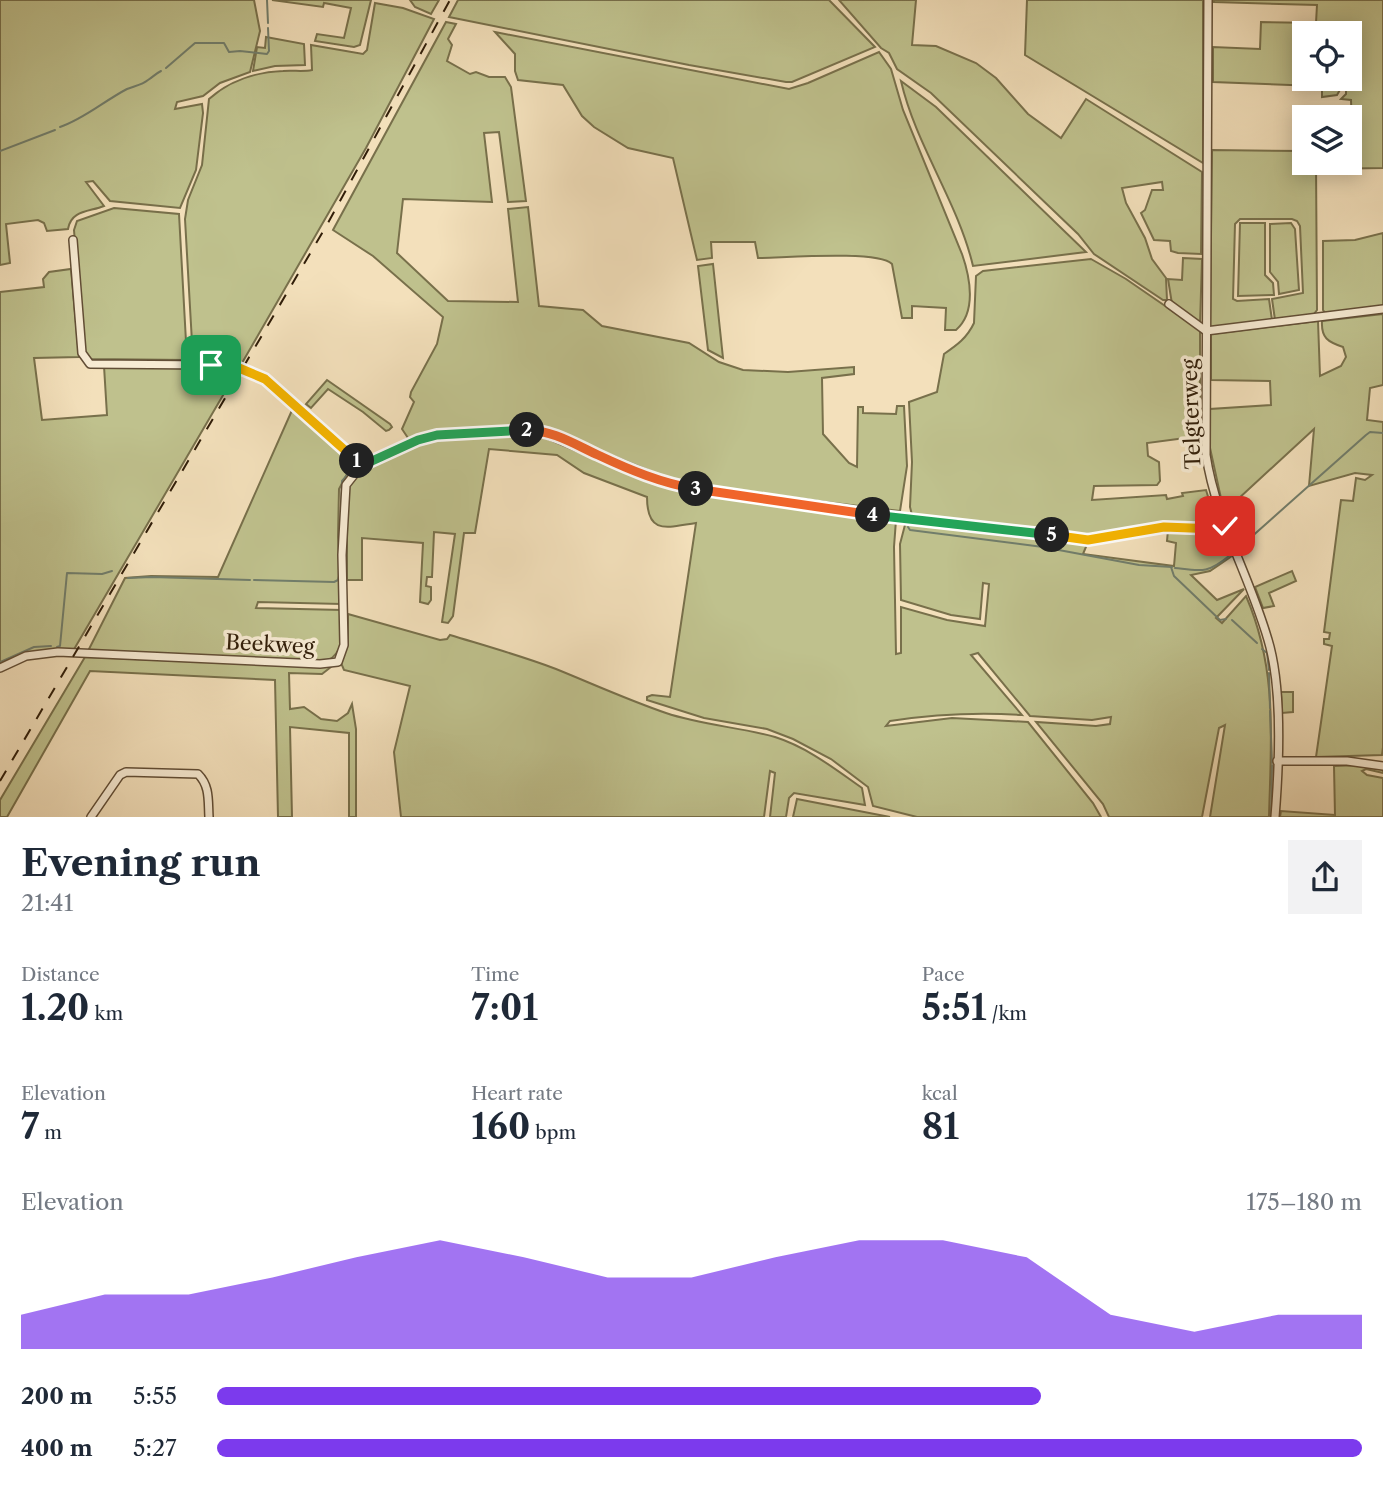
<!DOCTYPE html>
<html lang="en">
<head>
<meta charset="utf-8">
<style>
  :root { --surface:#fff; --page:#f2f2f3; --text:#1f2937; --muted:#747a83; --accent:#7c3aed }
  body { margin:0; font-family:"Libre Caslon Text",serif; background:var(--page); color:var(--text); height:100vh; display:flex; flex-direction:column; font-size:26px; white-space:nowrap }
  * { box-sizing:border-box; margin:0 }
  p { font-size:23px; color:var(--muted) }
  .icon { flex:none; width:38px; height:38px; fill:none; stroke:currentColor; stroke-width:2; stroke-linecap:round; stroke-linejoin:round }
  .map { position:relative; height:817px; overflow:hidden }
  .details { display:flex; flex-direction:column; background:var(--surface); flex:1 }
  .details>* { flex:none }
  .buttons { position:absolute; left:1292px; top:21px; display:grid; gap:14px }
  .buttons a { display:grid; place-items:center; width:70px; height:70px; border-radius:0px; background:var(--surface); box-shadow:0 4px 18px #0003; font-size:35px }
  .pin { position:absolute; display:grid; place-items:center; width:60px; height:60px; color:#fff; margin:-30px; border-radius:14px; box-shadow:0 4px 10px #0006 }
  .km { position:absolute; width:35px; height:35px; margin:-18px; border-radius:50%; background:#222; color:#fff; font-size:19px; line-height:35px; text-align:center }
  .round { display:grid; place-items:center; flex:none; width:74px; height:74px; border-radius:0px; background:var(--page) }
  .summary { display:flex; align-items:center; justify-content:space-between; height:119px; padding:0 21px }
  h1 { font-size:38px; font-weight:800; line-height:52px }
  .figures { display:grid; grid-template-columns:repeat(3,1fr); gap:10px; height:119px; padding:7px 21px }
  .figures div { display:grid; align-content:center }
  .figures b { font-size:35px; font-weight:800 }
  .figures small { font-size:19px; font-weight:400 }
  .figures p { font-size:19px }
  .chart { height:196px; padding:14px 21px }
  .chart p { display:flex; justify-content:space-between }
  .chart svg { width:100%; height:126px; margin-top:7px; fill:var(--accent); opacity:.7 }
  ul { padding:0 21px; list-style:none; font-size:23px }
  li { display:grid; grid-template-columns:112px 84px 1fr; align-items:center; height:52px }
  li i { height:18px; border-radius:9px; background:var(--accent) }
  .map>svg:first-child { display:block }
  .green { fill:#bfc18d; stroke:#78704b; stroke-width:2 }
  .lines { fill:none; stroke-linecap:round; stroke-linejoin:round }
  .stream { stroke:#717d6b; stroke-width:2 }
  .minor-casing { stroke:#624e36; stroke-width:10 }
  .minor { stroke:#f7ebd3; stroke-width:7 }
  .rail { stroke:#311e09; stroke-width:2; stroke-dasharray:12 12; stroke-linecap:butt }
  .split-1-casing { stroke:#fff; stroke-width:14 }
  .split-2-casing { stroke:#fff; stroke-width:14 }
  .split-3-casing { stroke:#fff; stroke-width:14 }
  .split-4-casing { stroke:#fff; stroke-width:14 }
  .split-5-casing { stroke:#fff; stroke-width:14 }
  .split-6-casing { stroke:#fff; stroke-width:14 }
  .split-1 { stroke:#f5b400; stroke-width:9 }
  .split-2 { stroke:#22a559; stroke-width:9 }
  .split-3 { stroke:#f0652b; stroke-width:9 }
  .split-4 { stroke:#f0652b; stroke-width:9 }
  .split-5 { stroke:#22a559; stroke-width:9 }
  .split-6 { stroke:#f5b400; stroke-width:9 }
  .labels { text-anchor:middle; dominant-baseline:central; stroke-width:7; stroke-linejoin:round; paint-order:stroke }
  .street-label { font-size:21px; fill:#311e09; stroke:#f7ebd3 }
</style>
</head>
<body>
<div class="map">
<svg width="1383" height="817" viewBox="0 0 1383 817">
  <rect width="100%" height="100%" fill="#f3e0bb"/>
  <filter id="stains"><feTurbulence type="fractalNoise" baseFrequency=".00286" numOctaves="4"/><feColorMatrix values="0 0 0 0 .2 0 0 0 0 .09 0 0 0 0 .02 0 0 0 .5 -.17"/></filter>
  <radialGradient id="worn" r=".72"><stop offset=".6" stop-color="#630" stop-opacity="0"/><stop offset="1" stop-color="#630" stop-opacity=".3"/></radialGradient>
  <!-- green -->
  <g class="green">
    <path d="M0,0h254l6,31 -10,41 -30,11 -17,13 -26,6 -2,7 27,-5 1,9 -7,57 -16,38 -70,-7 -17,-20 -7,1 18,24c-15,6 -33,4 -36,23l-21,2 -3,-8 -6,-3 -32,4 4,39 -10,2z"/>
    <path d="M272,0h99l-11,45 -6,2 -39,-6 2,-7 27,4 7,-30 -27,-5 -1,4z"/>
    <path d="M410,0h29l-8,14 -16,-7z"/>
    <path d="M458,0h371l46,47 -83,35h-6l-97,-17 -240,-48z"/>
    <path d="M839,0h77l-4,45 24,1 40,17 20,15 32,36 33,24 25,-39 116,73 -1,82 -23,-1 -7,-2 -1,-10 -16,-1 -13,-27 4,-3 7,-20h11l-1,-8 -40,6 4,15 19,35 7,21 14,19 1,22h-4l-69,-46 -16,-20 -147,-141 -34,-24 -8,-16 -8,-5z"/>
    <path d="M1027,0h176v163l-178,-108z"/>
    <path d="M1214,0h169v168l-61,1v-6h27v-32l3,-1 -1,-30 -10,-1 5,-5v-15h3v-32l4,-10 -1,-11 -4,-1 1,8h-45v46h37v9l-4,7 -15,2v-9l-5,-2 -104,-4v-35l47,2 1,-27 55,1 1,-18 -103,-3z"/>
    <path d="M375,3l28,5 31,11 -68,129 -124,215 -49,-3 -8,-141 3,-19 14,-35 7,-66c20,-18 47,-27 74,-28 10,-1 20,1 29,-1l-1,-25 52,9 4,-4z"/>
    <path d="M446,22l10,2 -8,15 4,6 -5,16 23,13 6,-2 13,5h16l6,10 15,114 -18,1 -9,-70 -15,1 8,69 -89,-3 -6,54 51,48 70,1 -10,-93 20,-2 11,99 44,4 19,16 87,17 30,19 24,8 45,2 66,-5v7l-32,4 1,56 26,29 8,4 1,-60h5v6l33,1 1,-8h7l3,60 -7,45 -215,-26 -37,-12 -100,-43 -17,-2 -121,13 -8,-12 12,-27 -4,-5 1,-5 26,-48 6,-27 -70,-61 -40,-26z"/>
    <path d="M495,32l294,57 19,-6 71,-31 12,17 12,41 59,144c8,23 15,58 -6,76h-11l1,-22 -34,-2v12h-10l-10,-54c-14,-14 -110,-6 -134,-6l-3,-16h-44l1,16 -15,2 -24,-102 -45,-10 -34,-21 -12,-11 -19,-31 -45,-5 -3,-9v-17z"/>
    <path d="M266,37l38,7 1,21 -30,1 -22,5 4,-24 8,1z"/>
    <path d="M901,81l35,26 150,145 -113,14c-15,-64 -57,-120 -72,-185z"/>
    <path d="M1212,150l92,1v12h12l1,147 -3,4 -39,6 -3,-21 31,-6 -3,-67 -3,-5 -5,-2h-52l-5,5 -2,75 4,2 32,-2 3,21 -60,8 -2,-3z"/>
    <path d="M114,208l65,6 8,146 -97,-1 -6,-4 -10,-125 3,-9z"/>
    <path d="M1240,223h25v52l8,8 1,12 -36,1z"/>
    <path d="M1291,223l4,6 4,61 -20,4 -1,-12 -8,-10v-48z"/>
    <path d="M1383,233v74l-58,6 -2,-3v-69l32,-1z"/>
    <path d="M1183,258l19,1 -2,65 -28,-20 -4,-25 14,1z"/>
    <path d="M1091,259l35,20 74,51v106l-53,7 1,13 11,6 1,19 -3,4 -63,1 -2,14 74,-5 1,4 16,-3 -1,-3 24,-3 9,29v7h-57l-73,11 -173,-22 -2,-8 2,-45 -3,-60 28,-10 7,-38c13,-9 23,-16 30,-31l2,-47 7,-5z"/>
    <path d="M713,264l10,94 -15,-8 -10,-84z"/>
    <path d="M71,269l8,88 -45,1 8,62 65,-5 -3,-49 135,2 -166,283 -36,1 -37,14v-374l44,-5 -1,-8 6,-7z"/>
    <path d="M1383,314v71l-13,3 -3,32 16,2v325l-1,8 -66,2 16,-111 -8,-2v-5h5l1,-6 -6,-1 17,-132 12,1 3,-23 9,2 7,-5 -17,-2 -46,13 5,-57 -90,83 -14,-64v-39l61,-4 -1,-24 -59,-1v-46l107,-13 2,55 21,-10 5,-9 -3,-10c-15,-5 -22,-9 -21,-26z"/>
    <path d="M327,380l63,44 2,3 -3,3 -3,1 -23,-19 -35,-23 -17,19 -5,-4z"/>
    <path d="M293,408l62,58 -8,8 -8,15 -1,48 3,67 -83,-2 -2,6 86,2c0,18 4,42 -15,51l-239,-10 37,-73 26,-2 67,1z"/>
    <path d="M531,431l137,55 228,34 -2,27 2,107 5,-1v-46l46,13 38,6 4,-42 -6,-1 -3,36 -29,-4 -50,-15 -1,-56 6,-23 182,21 -5,12 91,12 2,-23 -9,-2 1,-11 47,1 2,14 15,11 -22,15 -19,4 26,25 27,-11 -28,29 6,5 24,-27c32,74 25,143 23,221h-59l15,-92 -6,3 -17,89h-93l-6,-13 -67,-82 60,4 14,-2 1,-7 -19,3 -62,-4 -52,-63 -7,2 51,60c-47,-3 -86,-1 -132,6l-4,5 66,-8 76,4 65,81 8,14h-184l-44,-11 -5,-19 -37,-28 -38,-20 -26,-10 -63,-11 -57,-18v-3l5,-2 18,2 26,-174c-28,4 -49,13 -49,-26l-63,-24 -27,-18 -68,-6 -14,84h-11l-11,83 -5,7 -6,-1 13,-88 -21,-2 -2,45h-5l-1,9 5,1v13l-3,4 -8,-2 3,-59 -61,-5v42h-15v-92l12,-17 71,-33z"/>
    <path d="M1292,571l4,10 -27,12 5,13 -11,2 -8,-21z"/>
    <path d="M348,614l92,26 7,-1 3,-4c36,11 72,21 106,34 37,15 72,31 110,44 35,12 73,14 109,24 32,10 60,32 87,51l3,17 -71,-12 -5,5 -3,19h-16l5,-44 -5,-2 -6,46h-363l-7,-65 16,-66 -66,-16 -3,-7 7,-19z"/>
    <path d="M85,657l246,10 -9,7 -33,-1 1,36 14,-2 17,12 16,2 11,-8 4,-9 4,25v88h-7v-84l-59,-6 2,90h-14l-3,-137 -185,-9 -83,146h-7v-17z"/>
    <path d="M1281,692h12v20l-11,1z"/>
    <path d="M1361,765l22,3v5l-17,-4 -4,2 5,4 16,3v39h-103l1,-6 54,4 -1,-49z"/>
    <path d="M797,799l93,18h-97z"/>
  </g>
  <g class="lines">
    <!-- stream -->
    <g class="stream">
      <path d="M267,0l1,23"/>
      <path d="M166,68l29,-25h29l5,9 11,-1 27,3 2,-3 -1,-23"/>
      <path d="M60,127c24,-8 44,-26 67,-38 7,-3 15,-4 21,-9 5,-3 7,-6 13,-9"/>
      <path d="M0,151l55,-21"/>
      <path d="M418,437l17,-6 59,-2 38,-6 143,58 227,32"/>
      <path d="M364,460l49,-21"/>
      <path d="M908,527l2,3 133,17"/>
      <path d="M340,532l2,-51 13,-15"/>
      <path d="M1240,547l126,-112 4,-3 13,1"/>
      <path d="M1048,548l91,17 33,2"/>
      <path d="M1171,567l3,9 46,44 6,-1"/>
      <path d="M1175,568c26,3 32,6 54,-12"/>
      <path d="M128,578l24,-1 98,3"/>
      <path d="M254,580l80,2 4,-2 1,-4"/>
      <path d="M1232,620l25,23"/>
      <path d="M57,647l3,-1 7,-73 35,1 10,-3"/>
      <path d="M1262,649l5,4 2,17"/>
      <path d="M0,662l34,-15 17,-1"/>
      <path d="M1269,673l1,35"/>
      <path d="M1270,711l2,52"/>
      <path d="M1271,817l1,-52"/>
    </g>
    <defs>
      <g id="minor">
        <path d="M1208,0l-2,455c10,67 47,127 64,192 12,47 9,121 5,170"/>
        <path d="M73,240l9,113 8,11 121,1c20,1 36,4 54,14l96,87"/>
        <path d="M1169,304l37,27 177,-22"/>
        <path d="M0,668l26,-12 32,-4 262,12 18,-2 6,-17 -2,-90 4,-70 15,-19 57,-26 19,-5 102,-4 92,39 43,15 193,30 221,25 76,-13 53,2 8,-3"/>
        <path d="M1277,761h70l36,5"/>
        <path d="M91,817l29,-42 6,-3 72,2c12,12 10,26 11,43"/>
      </g>
    </defs>
    <!-- minor casing -->
    <use href="#minor" class="minor-casing"/>
    <!-- minor -->
    <use href="#minor" class="minor"/>
    <!-- rail -->
    <path class="rail" d="M0,781l328,-558 122,-223"/>
  </g>
  <g class="lines">
    <defs>
      <path id="split-1" d="M211,365l28,3 26,11 92,82"/>
      <path id="split-2" d="M357,461l4,5 57,-26 19,-5 90,-5"/>
      <path id="split-3" d="M527,430c25,0 49,15 71,25 32,15 63,28 98,34"/>
      <path id="split-4" d="M696,489l177,26"/>
      <path id="split-5" d="M873,515l179,20"/>
      <path id="split-6" d="M1052,535l36,5 76,-13 53,2 8,-3"/>
    </defs>
    <!-- split-1 casing -->
    <use href="#split-1" class="split-1-casing"/>
    <!-- split-2 casing -->
    <use href="#split-2" class="split-2-casing"/>
    <!-- split-3 casing -->
    <use href="#split-3" class="split-3-casing"/>
    <!-- split-4 casing -->
    <use href="#split-4" class="split-4-casing"/>
    <!-- split-5 casing -->
    <use href="#split-5" class="split-5-casing"/>
    <!-- split-6 casing -->
    <use href="#split-6" class="split-6-casing"/>
    <!-- split-1 -->
    <use href="#split-1" class="split-1"/>
    <!-- split-2 -->
    <use href="#split-2" class="split-2"/>
    <!-- split-3 -->
    <use href="#split-3" class="split-3"/>
    <!-- split-4 -->
    <use href="#split-4" class="split-4"/>
    <!-- split-5 -->
    <use href="#split-5" class="split-5"/>
    <!-- split-6 -->
    <use href="#split-6" class="split-6"/>
  </g>
  <g class="labels">
    <!-- street labels -->
    <g class="street-label">
      <text transform="translate(1191 414) rotate(-92)">Telgterweg</text>
      <text transform="translate(270 644) rotate(3)">Beekweg</text>
    </g>
  </g>
  <rect width="100%" height="100%" filter="url(#stains)"/>
  <rect width="100%" height="100%" fill="url(#worn)"/>
</svg>
<div class="buttons">
<a><svg class="icon" aria-label="locate" viewBox="0 0 24 24"><circle cx="12" cy="12" r="6"/><path d="M12 2v4M12 18v4M2 12h4M18 12h4"/></svg></a>
<a><svg class="icon" aria-label="layers" viewBox="0 0 24 24"><path d="M12 4l9 5-9 5-9-5zM3 14l9 5 9-5"/></svg></a>
</div>
<div class="pin" style="left:211px;top:365px;background:#1e9e55"><svg class="icon" aria-label="arrive" viewBox="0 0 24 24"><path d="M6 21V4h12l-3 4 3 4H6"/></svg></div>
<div class="pin" style="left:1225px;top:526px;background:#d93025"><svg class="icon" aria-label="check" viewBox="0 0 24 24"><path d="M5 12l5 5 9-10"/></svg></div>
<b class="km" style="left:357px;top:461px">1</b>
<b class="km" style="left:527px;top:430px">2</b>
<b class="km" style="left:696px;top:489px">3</b>
<b class="km" style="left:873px;top:515px">4</b>
<b class="km" style="left:1052px;top:535px">5</b>
</div>
<section class="details">
<div class="summary"><div><h1>Evening run</h1><p>21:41</p></div><a class="round"><svg class="icon" aria-label="share" viewBox="0 0 24 24"><path d="M12 15V3M7 8l5-5 5 5M5 13v7h14v-7"/></svg></a></div>
<div class="figures">
<div><p>Distance</p><b>1.20<small> km</small></b></div>
<div><p>Time</p><b>7:01</b></div>
<div><p>Pace</p><b>5:51<small> /km</small></b></div>
</div>
<div class="figures">
<div><p>Elevation</p><b>7<small> m</small></b></div>
<div><p>Heart rate</p><b>160<small> bpm</small></b></div>
<div><p>kcal</p><b>81</b></div>
</div>
<div class="chart"><p><span>Elevation</span>175–180 m</p>
<svg viewBox="0 0 160 44" preserveAspectRatio="none"><path d="M0 44V32L10 25L20 25L30 19L40 12L50 6L60 12L70 19L80 19L90 12L100 6L110 6L120 12L130 32L140 38L150 32L160 32V44z"/></svg>
</div>
<ul>
<li><b>200 m</b>5:55<i style="width:72%"></i></li>
<li><b>400 m</b>5:27<i style="width:100%"></i></li>
</ul>
</section>
</body>
</html>
